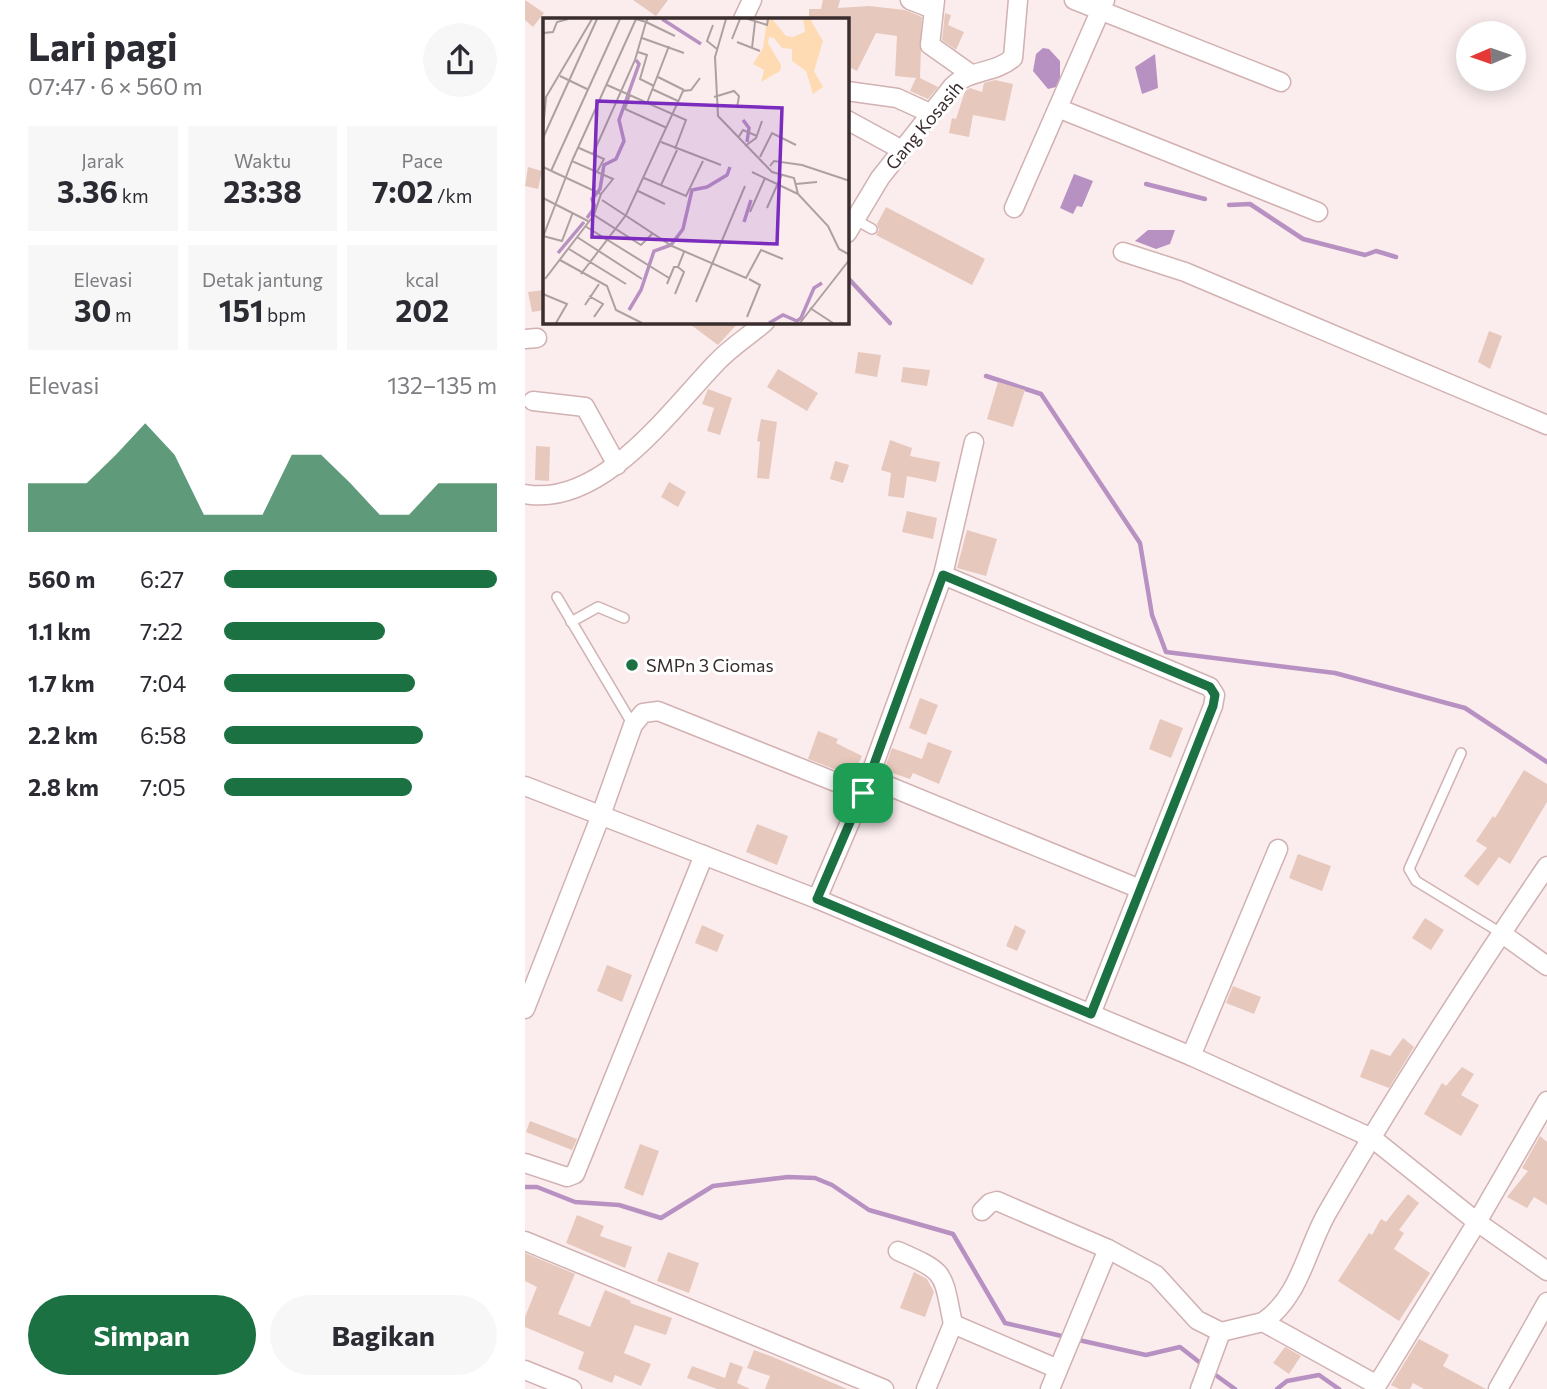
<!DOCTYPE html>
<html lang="id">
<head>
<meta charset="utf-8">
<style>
  :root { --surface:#fff; --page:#f7f7f7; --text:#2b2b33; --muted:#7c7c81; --accent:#1c7143 }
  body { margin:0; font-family:Commissioner,sans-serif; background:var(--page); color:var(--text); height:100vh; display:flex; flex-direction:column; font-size:26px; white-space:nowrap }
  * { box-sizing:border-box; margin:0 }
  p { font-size:23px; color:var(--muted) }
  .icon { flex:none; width:38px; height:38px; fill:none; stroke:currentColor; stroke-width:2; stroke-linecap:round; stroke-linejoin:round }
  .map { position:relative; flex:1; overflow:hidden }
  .details { display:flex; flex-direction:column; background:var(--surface); width:525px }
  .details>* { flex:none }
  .needle { width:46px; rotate:268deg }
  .fabs { position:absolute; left:931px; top:21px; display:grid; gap:14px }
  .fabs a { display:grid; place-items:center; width:70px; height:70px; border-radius:50%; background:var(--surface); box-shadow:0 4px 18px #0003; font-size:35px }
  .pin { position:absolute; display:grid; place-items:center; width:60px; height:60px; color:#fff; margin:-30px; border-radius:14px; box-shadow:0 4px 10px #0006 }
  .round { display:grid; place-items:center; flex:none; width:74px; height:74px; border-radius:37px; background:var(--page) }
  .summary { display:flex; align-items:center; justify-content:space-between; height:119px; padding:0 28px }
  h1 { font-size:38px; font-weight:700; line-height:52px }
  .metrics { display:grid; grid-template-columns:repeat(3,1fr); gap:10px; height:119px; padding:7px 28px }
  .metrics div { display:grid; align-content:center; border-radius:0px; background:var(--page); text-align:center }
  .metrics b { font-size:30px; font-weight:700 }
  .metrics small { font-size:19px; font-weight:400 }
  .metrics p { font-size:19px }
  .chart { height:196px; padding:14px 28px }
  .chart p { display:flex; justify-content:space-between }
  .chart svg { width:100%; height:126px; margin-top:7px; fill:var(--accent); opacity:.7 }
  .action { display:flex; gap:14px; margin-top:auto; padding:14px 28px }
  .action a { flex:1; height:80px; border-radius:42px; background:var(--accent); color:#fff; font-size:28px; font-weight:700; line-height:80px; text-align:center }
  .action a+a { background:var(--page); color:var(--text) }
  ul { padding:0 28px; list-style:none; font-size:23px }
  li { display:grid; grid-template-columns:112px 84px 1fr; align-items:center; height:52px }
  li i { height:18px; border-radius:9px; background:var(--accent) }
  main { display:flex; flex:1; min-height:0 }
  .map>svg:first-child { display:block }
  .water { fill:#b891c3 }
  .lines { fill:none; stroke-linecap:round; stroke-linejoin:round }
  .stream { stroke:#b891c3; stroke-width:4.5 }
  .building { fill:#e7c8bc }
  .service-casing { stroke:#d2b1b2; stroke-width:12 }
  .minor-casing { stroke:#d2b1b2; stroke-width:21 }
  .service { stroke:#fff; stroke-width:9 }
  .minor { stroke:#fff; stroke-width:18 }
  .route-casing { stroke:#fff; stroke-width:14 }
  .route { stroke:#1c7143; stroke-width:9 }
  .poi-dot { fill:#1c7143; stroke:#fff; stroke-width:2.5 }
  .labels { text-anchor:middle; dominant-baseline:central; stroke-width:6; stroke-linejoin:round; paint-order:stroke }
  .street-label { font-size:18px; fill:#3a2d2e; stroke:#fff }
  .poi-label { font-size:18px; fill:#3a2d2e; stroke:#fff; text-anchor:start }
  .inset-river { fill:none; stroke:#b891c3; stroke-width:3.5 }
  .inset-road { fill:none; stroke:#aea0a1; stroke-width:2 }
  .view { fill:#7b2cbf; fill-opacity:0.15; stroke:#7b2cbf; stroke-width:3.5 }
  .inset-edge { fill:none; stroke:#3a2d2e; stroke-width:3.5 }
</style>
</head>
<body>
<main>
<section class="details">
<div class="summary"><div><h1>Lari pagi</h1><p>07:47 · 6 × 560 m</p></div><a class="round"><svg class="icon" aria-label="share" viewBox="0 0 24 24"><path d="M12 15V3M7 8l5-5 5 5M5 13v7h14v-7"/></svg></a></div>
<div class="metrics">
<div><p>Jarak</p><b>3.36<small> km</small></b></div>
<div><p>Waktu</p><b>23:38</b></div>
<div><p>Pace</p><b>7:02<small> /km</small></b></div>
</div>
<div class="metrics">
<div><p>Elevasi</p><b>30<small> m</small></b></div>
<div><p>Detak jantung</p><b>151<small> bpm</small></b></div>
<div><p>kcal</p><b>202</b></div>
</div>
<div class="chart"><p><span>Elevasi</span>132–135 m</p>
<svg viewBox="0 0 160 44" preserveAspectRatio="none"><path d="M0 44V27L10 27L20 27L30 17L40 6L50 17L60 38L70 38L80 38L90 17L100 17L110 27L120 38L130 38L140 27L150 27L160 27V44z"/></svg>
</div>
<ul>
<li><b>560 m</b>6:27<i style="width:100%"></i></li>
<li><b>1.1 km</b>7:22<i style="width:59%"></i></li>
<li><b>1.7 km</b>7:04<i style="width:70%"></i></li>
<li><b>2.2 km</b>6:58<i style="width:73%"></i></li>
<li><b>2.8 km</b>7:05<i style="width:69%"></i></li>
</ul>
<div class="action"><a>Simpan</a><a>Bagikan</a></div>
</section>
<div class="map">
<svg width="1022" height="1389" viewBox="0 0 1022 1389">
  <rect width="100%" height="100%" fill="#fbeded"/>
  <!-- water -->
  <g class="water">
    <path d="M518,48l6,1 11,12v25l-12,3 -15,-18 3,-17z"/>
    <path d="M630,54l3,34 -16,6 -7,-27z"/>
    <path d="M549,174l19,7 -11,26 -5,-1 -4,8 -13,-6z"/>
    <path d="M623,230h27l-5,14 -14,5 -21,-8z"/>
  </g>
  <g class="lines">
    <!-- stream -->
    <g class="stream">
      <path d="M621,184l59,15"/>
      <path d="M704,205l21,-1 53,35 62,16 11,-4 20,6"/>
      <path d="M322,277l43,46"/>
      <path d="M461,376l55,18 99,149 12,72 14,37 169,21 130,35 82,54"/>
      <path d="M0,1187h12l38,15 44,3 42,13 52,-32 75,-9 27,1 17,7 37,25 84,24 52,89 61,14"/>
      <path d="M549,1339l72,16 34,-8 23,18"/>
      <path d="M685,1371l25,18"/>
      <path d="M752,1389l10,-8 32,-6 20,14"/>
    </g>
  </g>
  <!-- building -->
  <g class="building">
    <path d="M0,0l19,13 -11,14 -8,-7z"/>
    <path d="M108,0h35l-12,16z"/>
    <path d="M298,0h17l-2,8 31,-2 36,4 17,7 -2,61 18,9 -10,12 -18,-8 6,-13 -21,-2 2,-40 -21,-3 -19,38 -10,-5 2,-47h-40v-10h12z"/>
    <path d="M420,13l6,2 -3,10 16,7 -8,18 -14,-10z"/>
    <path d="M470,80l18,4 -8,37 -32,-6 -4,22 -20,-4 3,-15 4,1 9,-28 5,-3 12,4 2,-9z"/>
    <path d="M3,167l14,4 -4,18 -13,-3z"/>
    <path d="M361,207l99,52 -13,26 -96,-50 3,-5 -2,-6z"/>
    <path d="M19,290v20l-12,2 -4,-20z"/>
    <path d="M162,322h52l-21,23z"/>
    <path d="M964,331l13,5 -12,33 -12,-7z"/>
    <path d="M333,352l23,3 -4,22 -22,-4z"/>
    <path d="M378,367l27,3 -3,16 -26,-4z"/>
    <path d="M253,369l40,24 -11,18 -40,-24z"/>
    <path d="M473,382l27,8 -12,37 -26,-8z"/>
    <path d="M183,389l24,9 -12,37 -13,-4 7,-23 -12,-4z"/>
    <path d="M236,419l16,3 -8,57 -12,-1 3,-36 -3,-1z"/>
    <path d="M365,440l22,8 -2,8 30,6 -4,20 -29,-6 -3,22 -16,-2 3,-23 -10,-3z"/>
    <path d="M11,446l14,1 -1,34 -14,-1z"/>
    <path d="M310,461l14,4 -6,18 -13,-4z"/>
    <path d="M144,482l17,10 -8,15 -17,-10z"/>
    <path d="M382,511l30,7 -4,21 -31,-7z"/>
    <path d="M442,530l30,9 -11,37 -29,-8z"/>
    <path d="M395,698l18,7 -12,30 -17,-7z"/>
    <path d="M635,719l23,9 -12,30 -22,-9z"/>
    <path d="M293,731l20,8 -2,4 26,13 -10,20 -44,-17z"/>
    <path d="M403,742l24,9 -13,33 -26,-11 -3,6 -26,-9 8,-22 30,11z"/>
    <path d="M999,770l23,14v18l-37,62 -11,-7 -21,29 -14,-10 23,-28 -11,-7 17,-25 2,2z"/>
    <path d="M232,824l31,12 -11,29 -31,-13z"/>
    <path d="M773,854l33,12 -9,25 -33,-13z"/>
    <path d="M900,918l19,12 -13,20 -19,-12z"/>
    <path d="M177,925l22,10 -7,17 -22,-9z"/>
    <path d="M490,925l11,6 -9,20 -11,-5z"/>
    <path d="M82,965l25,10 -10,27 -25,-11z"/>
    <path d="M708,986l28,11 -7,17 -28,-11z"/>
    <path d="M878,1038l11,9 -25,41 -29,-11 11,-28 19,7z"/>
    <path d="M937,1067l12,7 -13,21 18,10 -18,31 -37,-22 18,-31 4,3z"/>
    <path d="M5,1121l47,18 -5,11 -46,-18z"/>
    <path d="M1015,1136l7,6v63l-13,-8 -7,11 -20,-11 21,-26 -6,-3z"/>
    <path d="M115,1144l19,7 -16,45 -19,-8z"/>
    <path d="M883,1194l11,9 -20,27 5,3 -10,16 36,24 -31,48 -61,-40 31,-48 3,2 9,-16 5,3z"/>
    <path d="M52,1215l27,11 -4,10 32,11 -7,21 -59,-25z"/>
    <path d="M143,1252l31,11 -10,30 -32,-12z"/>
    <path d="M0,1253l50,21 -17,40 32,13 15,-37 26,11 -1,2 42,15 -6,17 -31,-10 -11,28 27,11 -10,22 -26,-11 -3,8 -34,-14 6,-17 -59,-25v-10l12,-30 -12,-6z"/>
    <path d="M389,1272l13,7 7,13 -9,25 -25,-9z"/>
    <path d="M894,1339l30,16 -6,11 43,23h-62l-11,-6 -3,6h-11l-8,-4z"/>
    <path d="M760,1347l16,9 -12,18 -16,-11z"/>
    <path d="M229,1350l19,7 74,32h-82l5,-13 -23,-8z"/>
    <path d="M205,1362l13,5 -6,16 13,6h-33l-30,-11 5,-12 33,12z"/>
  </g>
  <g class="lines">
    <defs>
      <g id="service">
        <path d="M329,219l18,10"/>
        <path d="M32,597l76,128"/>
        <path d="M46,622l27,-15 26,11"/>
        <path d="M936,753l-52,116 7,12 85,52"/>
      </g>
      <g id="minor">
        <path d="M385,0l23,9"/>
        <path d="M410,0l-5,45 41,29"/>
        <path d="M549,0l207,82"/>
        <path d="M218,19l9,-19"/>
        <path d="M322,91l50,7 35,16"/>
        <path d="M535,109l258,103"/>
        <path d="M322,120l55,30"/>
        <path d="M489,208l91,-208"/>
        <path d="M322,233l33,-55 72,-91c17,-18 42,-13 61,-29l5,-58"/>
        <path d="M598,252l62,20 362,153"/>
        <path d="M0,339l12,-1"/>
        <path d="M8,401l52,6 32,58"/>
        <path d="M0,494c76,14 144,-82 191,-131 15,-16 33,-27 49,-41"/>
        <path d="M418,575l267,112 5,8 -2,11 -122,308"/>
        <path d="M344,778l271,111"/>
        <path d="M0,786l292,113 374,157 181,82 105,84 70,49"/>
        <path d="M292,899l52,-121 74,-203 31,-133"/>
        <path d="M976,933l46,33"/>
        <path d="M0,1009l76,-194 32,-90 10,-12 15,-2 205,82"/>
        <path d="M666,1056l87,-207"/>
        <path d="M0,1163l42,14 8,-3 129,-319"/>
        <path d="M457,1211l8,-8 7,-2 111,48"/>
        <path d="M0,1241l359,148"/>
        <path d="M373,1251c50,22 44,21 55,73"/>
        <path d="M738,1322c37,-25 43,-72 64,-109 68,-118 143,-234 220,-347"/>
        <path d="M0,1370l47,19"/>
        <path d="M401,1389l27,-65 105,45"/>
        <path d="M525,1389l58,-140 48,26 41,45 24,12"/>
        <path d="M675,1389l21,-57 42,-10 114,63 100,-163 70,-121"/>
        <path d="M973,1389l49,-87"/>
      </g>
    </defs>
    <!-- service casing -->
    <use href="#service" class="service-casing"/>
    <!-- minor casing -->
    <use href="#minor" class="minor-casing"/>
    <!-- service -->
    <use href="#service" class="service"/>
    <!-- minor -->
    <use href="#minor" class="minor"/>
  </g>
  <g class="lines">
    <defs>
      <path id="route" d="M418,575l267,112 5,8 -2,11 -122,308 -274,-115 52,-121z"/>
    </defs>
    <!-- route casing -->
    <use href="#route" class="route-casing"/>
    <!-- route -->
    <use href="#route" class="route"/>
  </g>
  <!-- markers -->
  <circle class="poi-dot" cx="107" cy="665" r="7"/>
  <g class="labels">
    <!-- street labels -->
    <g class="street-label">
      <text transform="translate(399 125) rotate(-50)">Gang Kosasih</text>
    </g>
    <!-- poi labels -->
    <g class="poi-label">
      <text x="121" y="665">SMPn 3 Ciomas</text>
    </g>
  </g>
  <!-- overview -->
  <g transform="translate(18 18)">
    <rect width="306" height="306" fill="#fbeded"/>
    <path d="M260,1h7l13,22 -9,30 9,16 -10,7 -7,-23 -14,-10v-12l-10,-1 -8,-10 -5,-1 -1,6 13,22 -1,6 -19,11 3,-12 -11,-6 10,-16 4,-28h6l13,16 7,1 12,-5z" fill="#fedbb2"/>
    <path class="inset-river" d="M119,1l39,25M200,102l6,8 -2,14M44,200l8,-11 -3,-8 8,-10 4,-24 12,-6 8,-18 -5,-21 20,-56 -3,-4M201,204l7,-22M15,235l26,-31M86,292l12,-20 13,-39 17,-6 12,-16 9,-39 15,-3 20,-12 3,-8M226,305l14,-8 14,6 4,-3 13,-30 8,-5"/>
    <path class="inset-road" d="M105,1l-2,3 29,14M183,1l-11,38 3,59 54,56 22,6 4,16 30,32 11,23 11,6M205,1l19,6 1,-6M170,7l-6,16 10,8M0,15l10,-1 4,-10 11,-3M99,20l42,15M189,21l8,-20M194,24l23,9M209,30l3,-26M95,34l9,3 -7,24 14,7M17,58l27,13M115,59l26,13M64,67l79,35 -11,29M109,71l26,12M87,77l-5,14 42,19M171,79l20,-6 5,5 -2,12M104,85l22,-57M0,112l3,-33 46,-78M0,120l54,-119M195,120l5,-8 14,6M118,124l60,23M202,128l11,-8 6,-17M36,130l25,11 -7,13M217,139l12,-24 24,12M29,143l64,-142 10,3 -11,38 -42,94M227,148l4,-5 28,4 48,16M0,149l58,27 -7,21 47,30 12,-12M8,153l69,-152M209,154l46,22M101,160l42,18 17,-35M253,166l21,-2M118,167l16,-35M95,173l27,13M0,180l45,23M59,182l70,46 74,32 15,-28 22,9M224,190l15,-34M207,194l15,-34M42,208l84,52M0,218l19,5 11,-29M0,219l29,-76 41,18 -12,15M34,219l65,42M26,231l57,35M17,242l47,26 9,24 26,13M38,256l45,-59 57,-124 8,-1 9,-12M2,261l49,-64M124,266l7,-17h4M0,276l24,10 -11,19M132,276l9,-22 -6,-5 6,-15M46,278l14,8 -9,13M153,284l49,-116M42,287l14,-21M267,290l23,15M204,299l13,-32 -11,-6M257,305l50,-64"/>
    <path class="view" d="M54,83l185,7 -5,136 -185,-7z"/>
    <rect width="306" height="306" class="inset-edge"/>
  </g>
</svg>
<div class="fabs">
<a><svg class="needle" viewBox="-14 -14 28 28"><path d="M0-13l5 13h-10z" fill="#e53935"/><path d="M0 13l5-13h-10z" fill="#7c7c81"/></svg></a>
</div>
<div class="pin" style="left:338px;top:793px;background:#1e9e55"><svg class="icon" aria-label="arrive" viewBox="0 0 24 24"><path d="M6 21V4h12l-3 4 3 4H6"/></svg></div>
</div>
</main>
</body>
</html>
